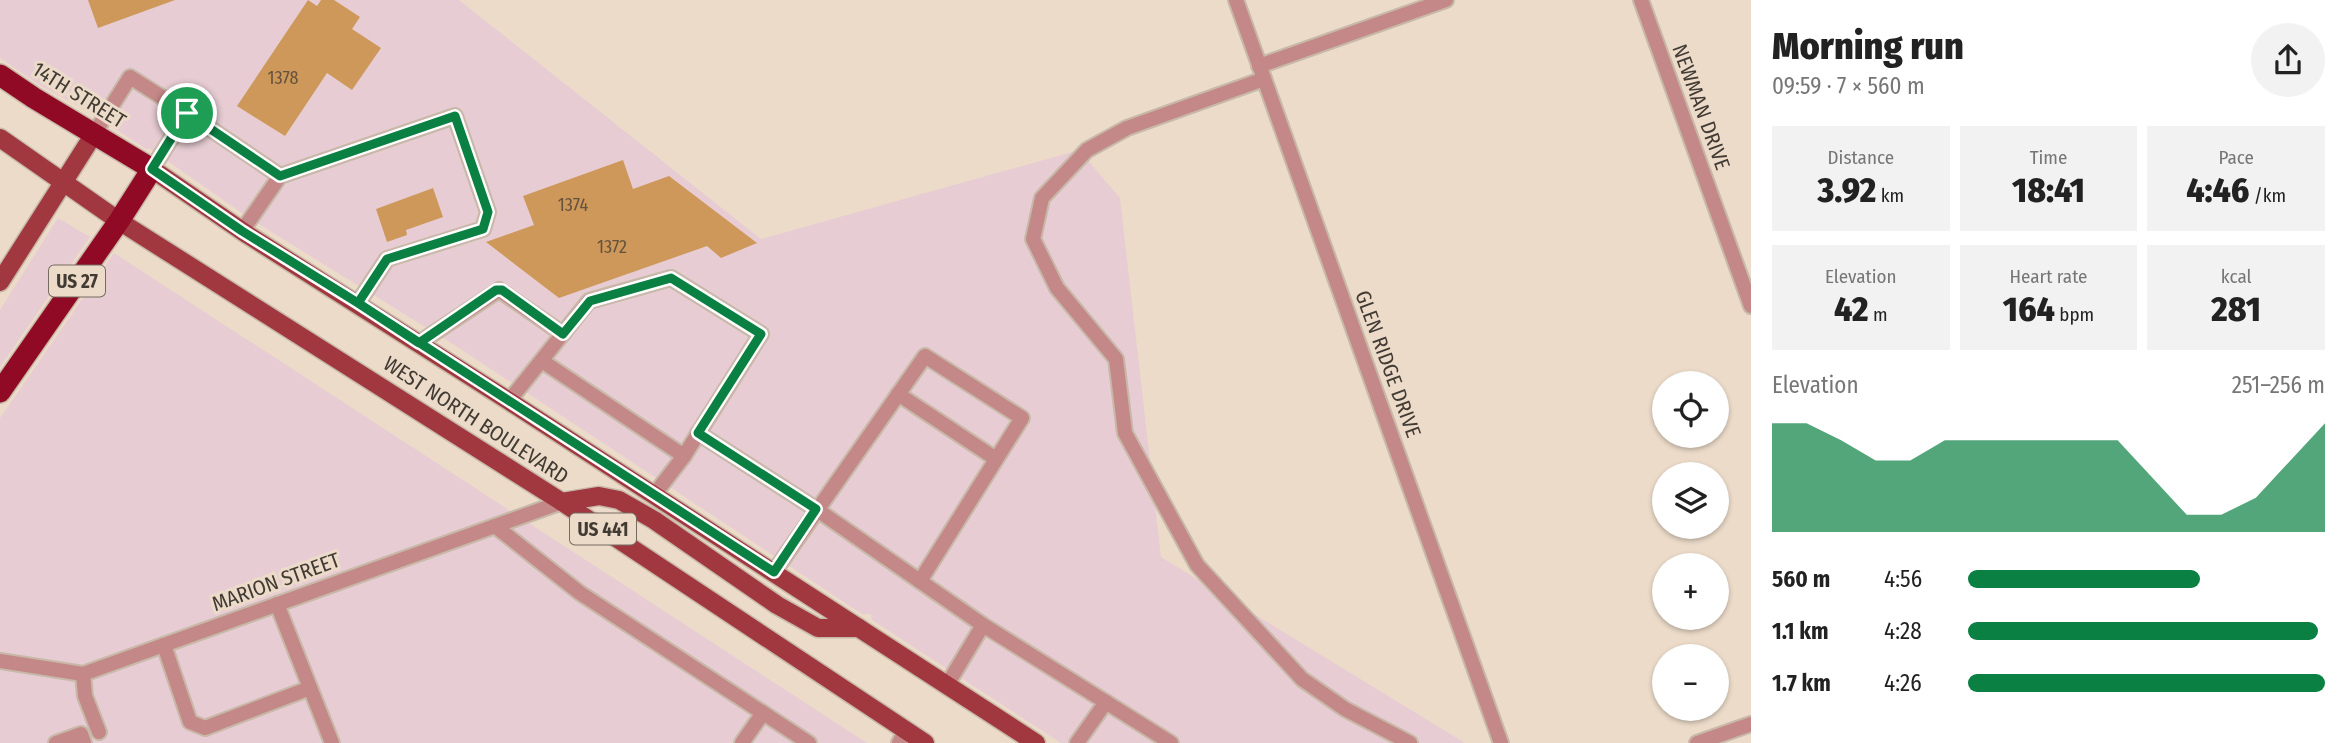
<!DOCTYPE html>
<html lang="en">
<head>
<meta charset="utf-8">
<style>
  :root { --surface:#fff; --page:#f2f2f2; --text:#222; --muted:#767676; --accent:#0b8043 }
  body { margin:0; font-family:"Fira Sans Condensed",sans-serif; background:var(--page); color:var(--text); height:100vh; display:flex; flex-direction:column; font-size:26px; white-space:nowrap }
  * { box-sizing:border-box; margin:0 }
  p { font-size:23px; color:var(--muted) }
  .icon { flex:none; width:38px; height:38px; fill:none; stroke:currentColor; stroke-width:2; stroke-linecap:round; stroke-linejoin:round }
  .map { position:relative; flex:1; overflow:hidden }
  .sheet { display:flex; flex-direction:column; background:var(--surface); width:595px }
  .sheet>* { flex:none }
  .fabs { position:absolute; left:1652px; top:371px; display:grid; gap:14px }
  .fabs a { display:grid; place-items:center; width:77px; height:77px; border-radius:50%; background:var(--surface); box-shadow:0 2px 5px #0004; font-size:35px }
  .pin { position:absolute; display:grid; place-items:center; width:60px; height:60px; color:#fff; margin:-30px; border:4px solid #fff; border-radius:50%; box-shadow:0 2px 7px #0007 }
  .round { display:grid; place-items:center; flex:none; width:74px; height:74px; border-radius:37px; background:var(--page) }
  .headline { display:flex; align-items:center; justify-content:space-between; height:119px; padding:0 21px }
  h1 { font-size:38px; font-weight:800; line-height:52px }
  .metrics { display:grid; grid-template-columns:repeat(3,1fr); gap:10px; height:119px; padding:7px 21px }
  .metrics div { display:grid; align-content:center; border-radius:0px; background:var(--page); text-align:center }
  .metrics b { font-size:35px; font-weight:800 }
  .metrics small { font-size:19px; font-weight:400 }
  .metrics p { font-size:19px }
  .chart { height:196px; padding:14px 21px }
  .chart p { display:flex; justify-content:space-between }
  .chart svg { width:100%; height:126px; margin-top:7px; fill:var(--accent); opacity:.7 }
  ul { padding:0 21px; list-style:none; font-size:23px }
  li { display:grid; grid-template-columns:112px 84px 1fr; align-items:center; height:52px }
  li i { height:18px; border-radius:9px; background:var(--accent) }
  main { display:flex; flex:1; min-height:0 }
  .map>svg:first-child { display:block }
  .commercial { fill:#e7cdd3 }
  .building { fill:#cd9859 }
  .lines { fill:none; stroke-linecap:round; stroke-linejoin:round }
  .lane-casing { stroke:#c7b8a8; stroke-width:18 }
  .street-casing { stroke:#c7b8a8; stroke-width:18 }
  .primary-casing { stroke:#c7b8a8; stroke-width:21 }
  .highway-casing { stroke:#c7b8a8; stroke-width:24 }
  .lane { stroke:#c38887; stroke-width:14 }
  .street { stroke:#c38887; stroke-width:14 }
  .primary { stroke:#a1383f; stroke-width:18 }
  .highway { stroke:#910a25; stroke-width:21 }
  .route-casing { stroke:#fff; stroke-width:14 }
  .route { stroke:#0b8043; stroke-width:9 }
  .labels { text-anchor:middle; dominant-baseline:central; stroke-width:6; stroke-linejoin:round; paint-order:stroke }
  .number-label { font-size:18px; fill:#65523d }
  .shield { fill:#ecdbc9; stroke:#756b61; stroke-width:2 }
  .shield-label { font-size:19px; font-weight:bold; fill:#423b34 }
  .street-label { font-size:21px; fill:#423b34; stroke:#ecdbc9 }
</style>
</head>
<body>
<main>
<div class="map">
<svg width="1751" height="743" viewBox="0 0 1751 743">
  <rect width="100%" height="100%" fill="#ecdbc9"/>
  <!-- commercial -->
  <g class="commercial">
    <path d="M0,0h459l302,239 318,-89 41,48 41,359 304,186h-404l-189,-123 -1,-6h-9l-403,-266 -210,-130 -100,-70 -3,1 -55,-36 -50,-27 -41,-28z"/>
    <path d="M58,218l32,19 -90,130v-57z"/>
    <path d="M114,253l753,490h-867v-325z"/>
  </g>
  <!-- building -->
  <g class="building">
    <path d="M88,0h87l-77,28z"/>
    <path d="M308,0l9,6 4,-6h13l26,17 -8,12 29,19 -29,42 -25,-17 -42,63 -48,-30z"/>
    <path d="M623,160l10,29 36,-13 88,67 -36,15 -14,-12 -148,52 -73,-56 48,-17 -11,-29z"/>
    <path d="M433,188l10,29 -37,13 1,5 -20,7 -11,-33z"/>
  </g>
  <g class="lines">
    <defs>
      <g id="lane">
        <path d="M1264,79l-137,49 -40,22 -45,48 -9,41 24,49 59,71 9,74 72,132 105,114 43,30 65,34"/>
        <path d="M187,113l93,63"/>
        <path d="M94,134l36,-57 57,36 -35,56"/>
        <path d="M242,231l38,-55 175,-60 33,96 -5,17 -96,30 -29,44"/>
        <path d="M419,343l80,-53 64,44"/>
        <path d="M542,361l142,95"/>
        <path d="M898,394l98,65"/>
        <path d="M509,401l80,-100 82,-23 90,56 -77,122 -30,39"/>
        <path d="M698,433l118,76 167,116 188,118"/>
        <path d="M495,526l85,67 229,150"/>
        <path d="M774,572l151,-216 97,62 -102,163"/>
        <path d="M277,604l55,139"/>
        <path d="M164,645l26,77 15,6 105,-40"/>
        <path d="M83,674l2,22 14,36"/>
        <path d="M947,685l36,-60"/>
        <path d="M56,743l25,-9 3,9"/>
        <path d="M742,743l21,-30"/>
        <path d="M1077,743l29,-41"/>
      </g>
      <g id="street">
        <path d="M1236,0l265,743"/>
        <path d="M1641,0l110,306"/>
        <path d="M1259,66l187,-66"/>
        <path d="M0,661l83,13 479,-172"/>
        <path d="M899,743l7,-13"/>
        <path d="M1697,743l54,-19"/>
      </g>
      <g id="primary">
        <path d="M0,138l119,83 443,281 363,241"/>
        <path d="M152,169l96,66 261,166 527,342"/>
        <path d="M0,282l94,-148"/>
        <path d="M562,502l37,-6 20,4 35,20 123,85 41,23h41"/>
      </g>
      <path id="highway" d="M0,75l34,23 118,71 -33,52 -119,171"/>
    </defs>
    <!-- lane casing -->
    <use href="#lane" class="lane-casing"/>
    <!-- street casing -->
    <use href="#street" class="street-casing"/>
    <!-- primary casing -->
    <use href="#primary" class="primary-casing"/>
    <!-- highway casing -->
    <use href="#highway" class="highway-casing"/>
    <!-- lane -->
    <use href="#lane" class="lane"/>
    <!-- street -->
    <use href="#street" class="street"/>
    <!-- primary -->
    <use href="#primary" class="primary"/>
    <!-- highway -->
    <use href="#highway" class="highway"/>
  </g>
  <g class="lines">
    <defs>
      <path id="route" d="M187,113l-35,56 90,62 116,72 416,269 42,-63 -118,-76 63,-99 -90,-56 -81,23 -27,33 -61,-44h-6l-77,53 -61,-40 29,-44 96,-30 5,-17 -33,-96 -175,60 -93,-63"/>
    </defs>
    <!-- route casing -->
    <use href="#route" class="route-casing"/>
    <!-- route -->
    <use href="#route" class="route"/>
  </g>
  <g class="labels">
    <!-- number labels -->
    <g class="number-label">
      <text x="283" y="78">1378</text>
      <text x="573" y="205">1374</text>
      <text x="612" y="247">1372</text>
    </g>
    <!-- shield labels -->
    <g class="shield">
      <rect x="49" y="265.5" width="56" height="31" rx="5"/>
      <rect x="570" y="513.5" width="66" height="31" rx="5"/>
    </g>
    <g class="shield-label">
      <text x="77" y="281">US 27</text>
      <text x="603" y="529">US 441</text>
    </g>
    <!-- street labels -->
    <g class="street-label">
      <text transform="translate(79 95) rotate(32)">14TH STREET</text>
      <text transform="translate(1701 107) rotate(70)">NEWMAN DRIVE</text>
      <text transform="translate(1388 364) rotate(70)">GLEN RIDGE DRIVE</text>
      <text transform="translate(476 420) rotate(33)">WEST NORTH BOULEVARD</text>
      <text transform="translate(276 582) rotate(-20)">MARION STREET</text>
    </g>
  </g>
</svg>
<div class="fabs">
<a><svg class="icon" aria-label="locate" viewBox="0 0 24 24"><circle cx="12" cy="12" r="6"/><path d="M12 2v4M12 18v4M2 12h4M18 12h4"/></svg></a>
<a><svg class="icon" aria-label="layers" viewBox="0 0 24 24"><path d="M12 4l9 5-9 5-9-5zM3 14l9 5 9-5"/></svg></a>
<a>+</a>
<a>−</a>
</div>
<div class="pin" style="left:187px;top:113px;background:#1e9e55"><svg class="icon" aria-label="arrive" viewBox="0 0 24 24"><path d="M6 21V4h12l-3 4 3 4H6"/></svg></div>
</div>
<section class="sheet">
<div class="headline"><div><h1>Morning run</h1><p>09:59 · 7 × 560 m</p></div><a class="round"><svg class="icon" aria-label="share" viewBox="0 0 24 24"><path d="M12 15V3M7 8l5-5 5 5M5 13v7h14v-7"/></svg></a></div>
<div class="metrics">
<div><p>Distance</p><b>3.92<small> km</small></b></div>
<div><p>Time</p><b>18:41</b></div>
<div><p>Pace</p><b>4:46<small> /km</small></b></div>
</div>
<div class="metrics">
<div><p>Elevation</p><b>42<small> m</small></b></div>
<div><p>Heart rate</p><b>164<small> bpm</small></b></div>
<div><p>kcal</p><b>281</b></div>
</div>
<div class="chart"><p><span>Elevation</span>251–256 m</p>
<svg viewBox="0 0 160 44" preserveAspectRatio="none"><path d="M0 44V6L10 6L20 12L30 19L40 19L50 12L60 12L70 12L80 12L90 12L100 12L110 25L120 38L130 38L140 32L150 19L160 6V44z"/></svg>
</div>
<ul>
<li><b>560 m</b>4:56<i style="width:65%"></i></li>
<li><b>1.1 km</b>4:28<i style="width:98%"></i></li>
<li><b>1.7 km</b>4:26<i style="width:100%"></i></li>
</ul>
</section>
</main>
</body>
</html>
